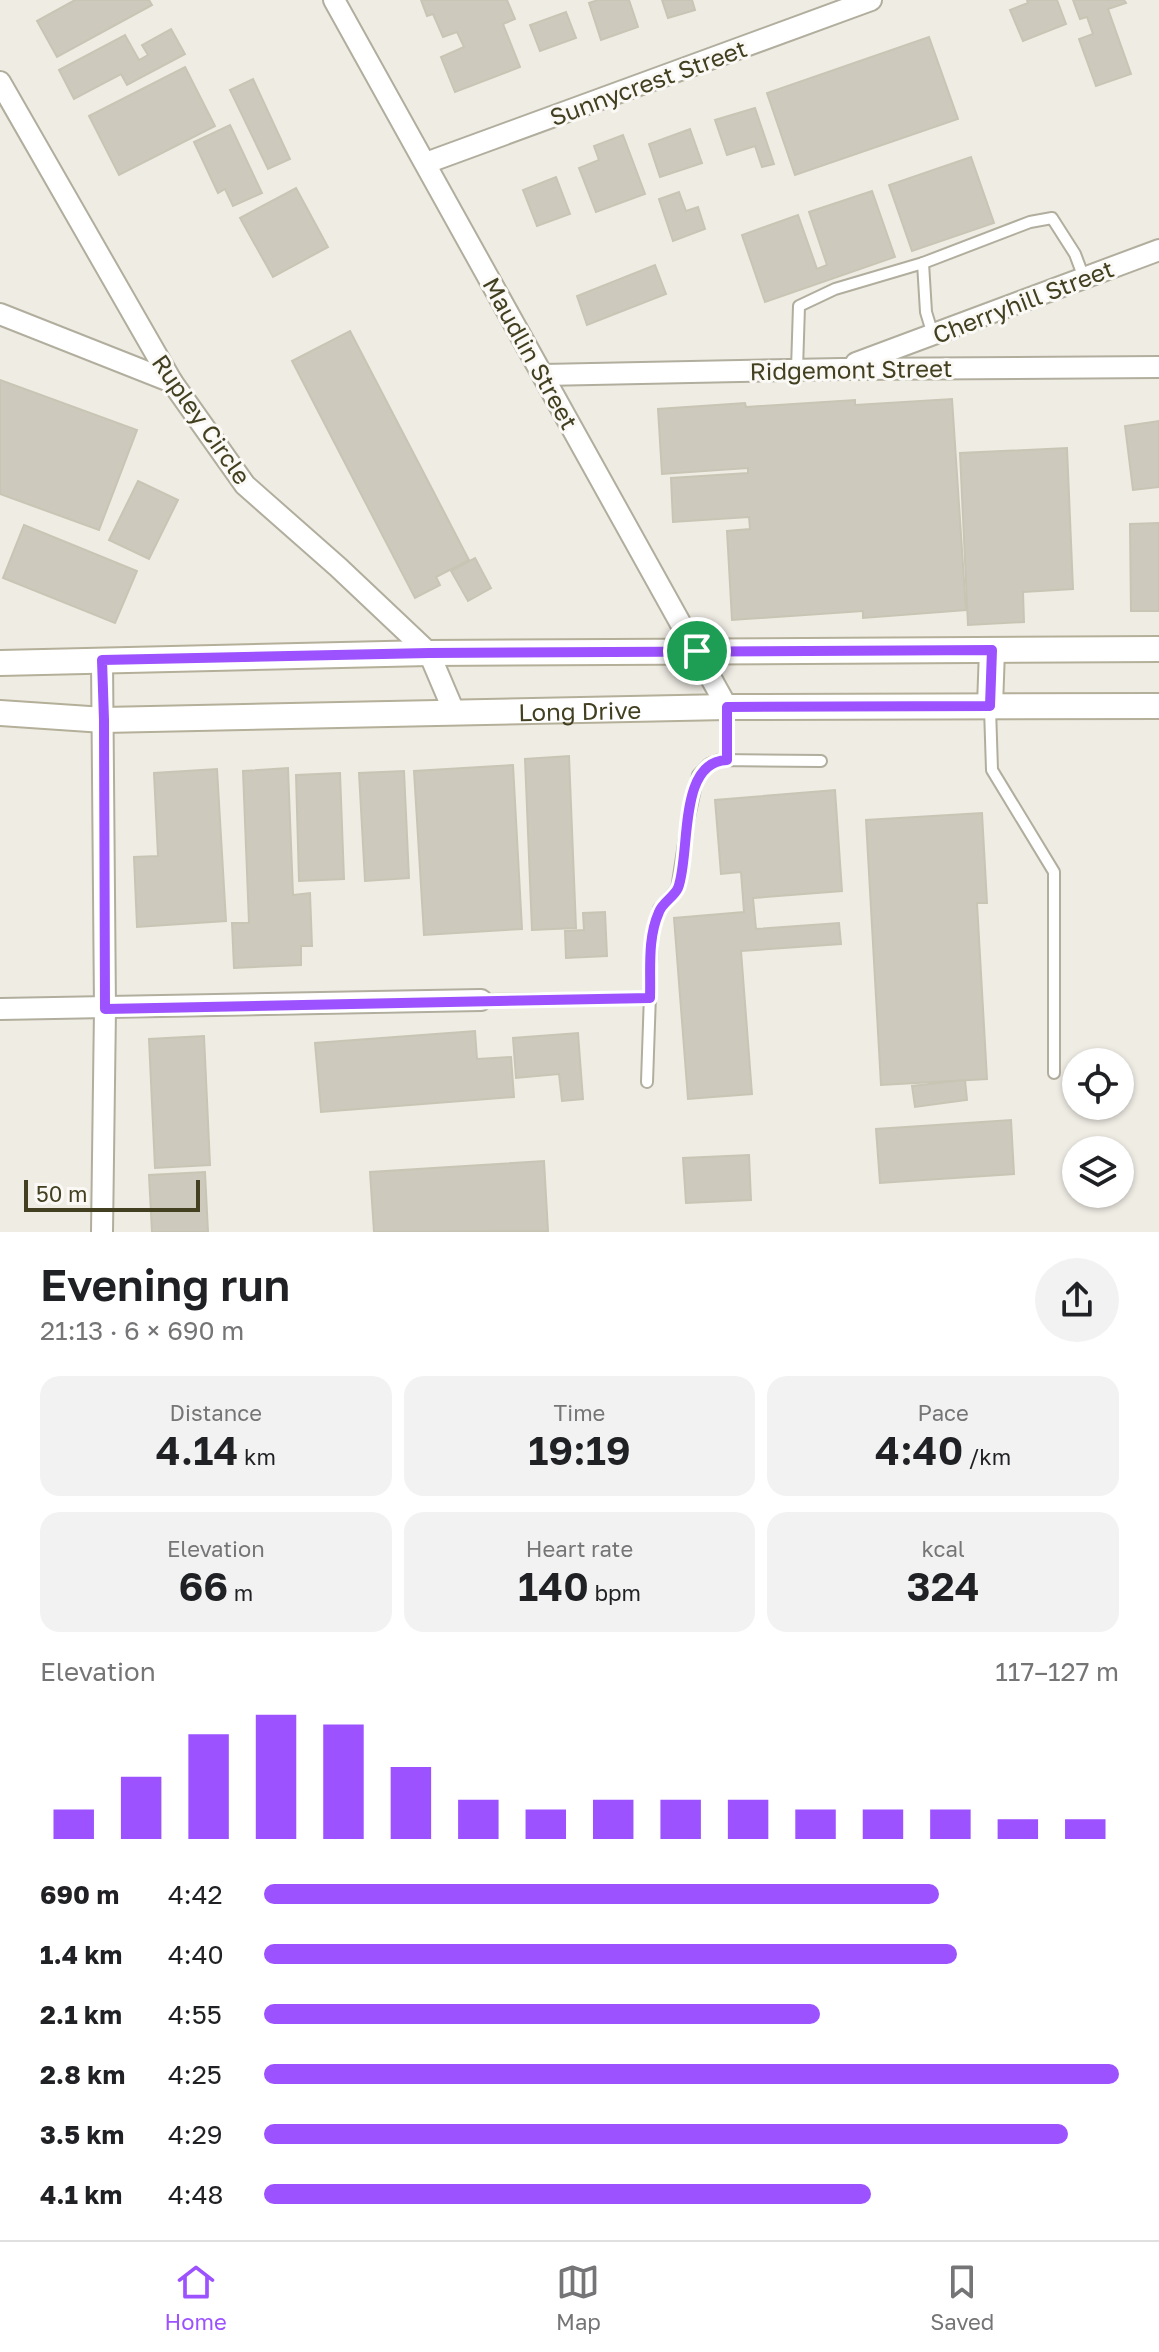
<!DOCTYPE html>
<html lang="en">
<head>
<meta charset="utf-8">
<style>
  :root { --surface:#fff; --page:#f2f2f2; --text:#202124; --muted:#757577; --line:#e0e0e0; --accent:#9c52ff }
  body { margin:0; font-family:"Golos Text",sans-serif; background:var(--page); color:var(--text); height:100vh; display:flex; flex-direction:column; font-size:30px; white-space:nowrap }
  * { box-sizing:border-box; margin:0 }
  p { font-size:26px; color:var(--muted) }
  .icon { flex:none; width:44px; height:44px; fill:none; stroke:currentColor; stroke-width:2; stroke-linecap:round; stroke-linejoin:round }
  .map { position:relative; height:1232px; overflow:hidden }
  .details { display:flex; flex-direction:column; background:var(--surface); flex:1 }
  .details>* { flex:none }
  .fabs { position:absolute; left:1062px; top:1048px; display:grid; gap:16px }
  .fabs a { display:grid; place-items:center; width:72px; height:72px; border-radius:50%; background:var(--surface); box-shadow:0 2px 6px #0004; font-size:40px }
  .scale { position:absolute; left:24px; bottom:20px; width:176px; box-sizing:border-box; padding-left:8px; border:4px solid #434021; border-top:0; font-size:22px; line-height:28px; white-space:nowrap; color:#434021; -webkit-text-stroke:6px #fbf9f5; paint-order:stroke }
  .pin { position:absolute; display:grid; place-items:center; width:68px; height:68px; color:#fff; margin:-34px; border:4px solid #fff; border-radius:50%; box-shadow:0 2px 8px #0007 }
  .round { display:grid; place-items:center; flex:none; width:84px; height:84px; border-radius:42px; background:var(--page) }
  .head { display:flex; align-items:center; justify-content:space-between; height:136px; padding:0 40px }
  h1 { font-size:44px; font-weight:600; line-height:60px }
  .stats { display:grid; grid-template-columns:repeat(3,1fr); gap:12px; height:136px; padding:8px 40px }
  .stats div { display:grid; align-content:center; border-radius:20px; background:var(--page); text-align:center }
  .stats b { font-size:40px; font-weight:600 }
  .stats small { font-size:22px; font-weight:400 }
  .stats p { font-size:22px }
  .chart { height:224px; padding:16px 40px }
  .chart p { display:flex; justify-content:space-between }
  .chart svg { width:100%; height:144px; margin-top:8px; stroke:var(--accent); stroke-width:6 }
  ul { padding:0 40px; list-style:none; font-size:26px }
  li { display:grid; grid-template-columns:128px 96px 1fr; align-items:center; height:60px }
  li i { height:20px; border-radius:10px; background:var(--accent) }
  .menu { display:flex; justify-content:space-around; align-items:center; height:112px; border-top:2px solid var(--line); background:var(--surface); font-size:22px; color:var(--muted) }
  .menu a { display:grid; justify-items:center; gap:4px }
  .menu .selected { color:var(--accent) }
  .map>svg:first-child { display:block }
  .building { fill:#cdc9bc; stroke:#c9c5b5; stroke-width:2 }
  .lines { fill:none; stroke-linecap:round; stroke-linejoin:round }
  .service-casing { stroke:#b1ae9e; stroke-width:14 }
  .minor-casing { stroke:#b1ae9e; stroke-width:24 }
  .secondary-casing { stroke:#b4af98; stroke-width:28 }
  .service { stroke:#fff; stroke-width:10 }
  .minor { stroke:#fff; stroke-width:20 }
  .secondary { stroke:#fff; stroke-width:24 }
  .route-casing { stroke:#fff; stroke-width:16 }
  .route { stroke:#9c52ff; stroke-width:10 }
  .labels { text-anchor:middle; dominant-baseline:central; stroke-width:6; stroke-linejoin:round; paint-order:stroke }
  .street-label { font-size:24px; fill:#434021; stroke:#fbf9f5 }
</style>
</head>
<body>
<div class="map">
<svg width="1159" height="1232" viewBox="0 0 1159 1232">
  <rect width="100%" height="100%" fill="#efece4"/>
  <!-- building -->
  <g class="building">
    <path d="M75,0h74l3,5 -95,52 -20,-36z"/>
    <path d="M421,0h86l8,19 -12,5 17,43 -65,25 -14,-35 23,-10 -7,-15 -14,5 -10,-23 -6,2z"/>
    <path d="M598,0h31l9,27 -37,13 -12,-37z"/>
    <path d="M662,0h30l3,10 -27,8z"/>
    <path d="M1027,0h30l9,24 -43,17 -13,-31 18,-7z"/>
    <path d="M1073,0h51l2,3 -18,6 23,65 -35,12 -17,-47 14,-5 -6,-17 -7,2z"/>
    <path d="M566,12l10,26 -36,13 -10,-26z"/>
    <path d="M171,29l14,25 -58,31 -6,-11 -47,25 -15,-29 66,-35 14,25 9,-5 -6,-10z"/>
    <path d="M929,37l29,82 -163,56 -28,-82z"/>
    <path d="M185,67l30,59 -96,49 -30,-59z"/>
    <path d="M253,79l37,80 -22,10 -38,-79z"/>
    <path d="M755,108l19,56 -12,3 -7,-21 -28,9 -12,-35z"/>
    <path d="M230,125l32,68 -29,13 -8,-17 -7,4 -24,-51z"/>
    <path d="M690,129l12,34 -42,14 -11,-33z"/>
    <path d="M623,135l22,59 -49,18 -17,-44 20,-8 -5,-14z"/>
    <path d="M971,157l23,66 -82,28 -23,-66z"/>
    <path d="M556,177l14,37 -33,12 -14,-36z"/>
    <path d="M296,188l32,59 -55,30 -33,-59z"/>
    <path d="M872,191l23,66 -130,45 -23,-67 56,-20 19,54 10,-4 -18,-53z"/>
    <path d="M679,192l7,19 12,-4 7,22 -32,12 -14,-42z"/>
    <path d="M655,265l11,29 -79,31 -10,-29z"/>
    <path d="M350,331l119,229 -33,17 4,8 -25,13 -123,-237z"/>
    <path d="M0,380l137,50 -38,100 -99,-36z"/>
    <path d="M952,399l14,211 -103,8v-7l-131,9 -5,-89 23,-2 -1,-12 -76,5 -2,-44 77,-5v-5l-86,6 -4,-65 87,-6 1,4 109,-7v5z"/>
    <path d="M1159,421v66l-26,3 -8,-64z"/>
    <path d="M1067,448l6,141 -50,3 1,30 -56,3 -8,-172z"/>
    <path d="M138,481l40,19 -29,59 -40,-19z"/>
    <path d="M1159,523v88h-28l-1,-87z"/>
    <path d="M24,525l113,46 -22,52 -112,-45z"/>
    <path d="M475,558l16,30 -23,13 -17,-30z"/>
    <path d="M569,756l7,172 -44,2 -7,-171z"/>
    <path d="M513,765l9,164 -98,6 -10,-164z"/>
    <path d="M288,768l5,127 17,-2 2,53h-11v19l-67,3 -2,-45h17l-6,-152z"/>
    <path d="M217,769l9,152 -89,6 -3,-70 24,-1 -4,-83z"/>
    <path d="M404,771l5,107 -44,3 -6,-108z"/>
    <path d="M340,773l4,106 -45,2 -3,-106z"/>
    <path d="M835,790l7,101 -89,7 3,31 83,-6 2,21 -100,7 11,143 -64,5 -14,-181 70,-6 -3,-40 -20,2 -6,-74z"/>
    <path d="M982,813l5,90h-10l10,176 -106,6 -15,-265z"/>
    <path d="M605,912l2,44 -41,2 -1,-27 19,-1 -1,-17z"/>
    <path d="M475,1031l2,28 34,-2 3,40 -193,15 -6,-69z"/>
    <path d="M578,1033l5,66 -21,2 -3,-27 -43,4 -3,-40z"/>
    <path d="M204,1036l6,129 -55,3 -6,-129z"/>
    <path d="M965,1080l2,20 -52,7 -3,-21z"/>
    <path d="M1011,1120l3,54 -134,9 -4,-54z"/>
    <path d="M749,1155l2,45 -65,3 -3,-45z"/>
    <path d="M544,1161l4,70 -174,1 -4,-60z"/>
    <path d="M205,1172l3,60h-56l-3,-57z"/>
  </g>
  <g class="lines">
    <defs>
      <g id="service">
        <path d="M933,335l-7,-23 -3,-49 107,-41 22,-4 23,36 9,24"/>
        <path d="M797,369l2,-63 36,-17 88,-26"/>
        <path d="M727,707v53"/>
        <path d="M990,708l2,62 62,102v201"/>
        <path d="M481,1000l169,-2"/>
        <path d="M647,1082l5,-146 7,-27 18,-20 9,-58 12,-56 11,-11 10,-4 102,1"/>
      </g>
      <g id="minor">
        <path d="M334,0l393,707"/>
        <path d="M0,82l172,300 73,103 93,82 91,86 26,61"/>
        <path d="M426,163l445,-163"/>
        <path d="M0,314l172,68"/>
        <path d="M856,363l303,-113"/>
        <path d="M543,375l299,-6 317,-2"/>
        <path d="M102,660l3,349 -3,223"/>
        <path d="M0,1009l481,-9"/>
      </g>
      <g id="secondary">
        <path d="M0,663l429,-10 730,-4"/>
        <path d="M990,706l2,-56"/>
        <path id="s1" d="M0,713l104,7 623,-13 432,-1"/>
      </g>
    </defs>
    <!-- service casing -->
    <use href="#service" class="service-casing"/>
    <!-- minor casing -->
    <use href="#minor" class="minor-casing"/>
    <!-- secondary casing -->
    <use href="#secondary" class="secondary-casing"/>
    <!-- service -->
    <use href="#service" class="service"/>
    <!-- minor -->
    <use href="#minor" class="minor"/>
    <!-- secondary -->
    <use href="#secondary" class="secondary"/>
  </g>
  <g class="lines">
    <defs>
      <path id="route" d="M992,650l-2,56 -263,1v53c-50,1 -36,95 -49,128 -4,9 -16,15 -19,24 -12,27 -8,58 -9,86l-545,11 -1,-289 -2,-60 327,-7z"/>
    </defs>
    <!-- route casing -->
    <use href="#route" class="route-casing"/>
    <!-- route -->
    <use href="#route" class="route"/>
  </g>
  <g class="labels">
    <!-- street labels -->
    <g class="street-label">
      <text transform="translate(648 82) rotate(-20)">Sunnycrest Street</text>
      <text transform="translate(1023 301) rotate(-21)">Cherryhill Street</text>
      <text transform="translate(531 353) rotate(61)">Maudlin Street</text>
      <text transform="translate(851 369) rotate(-1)">Ridgemont Street</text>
      <text transform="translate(202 419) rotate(55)">Rupley Circle</text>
      <text stroke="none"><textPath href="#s1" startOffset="580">Long Drive</textPath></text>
    </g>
  </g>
</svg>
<div class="fabs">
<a><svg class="icon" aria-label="locate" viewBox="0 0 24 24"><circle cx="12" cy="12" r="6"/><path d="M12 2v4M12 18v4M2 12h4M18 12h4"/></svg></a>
<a><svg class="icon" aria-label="layers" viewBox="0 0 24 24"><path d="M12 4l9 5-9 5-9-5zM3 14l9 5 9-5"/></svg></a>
</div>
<div class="scale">50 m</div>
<div class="pin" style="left:697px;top:651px;background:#1e9e55"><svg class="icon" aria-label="arrive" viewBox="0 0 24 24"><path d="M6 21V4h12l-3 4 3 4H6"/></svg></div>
</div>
<section class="details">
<div class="head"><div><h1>Evening run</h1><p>21:13 · 6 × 690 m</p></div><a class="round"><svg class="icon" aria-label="share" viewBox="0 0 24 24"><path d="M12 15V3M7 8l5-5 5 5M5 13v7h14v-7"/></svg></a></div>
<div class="stats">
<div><p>Distance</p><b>4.14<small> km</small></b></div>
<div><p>Time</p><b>19:19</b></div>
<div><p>Pace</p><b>4:40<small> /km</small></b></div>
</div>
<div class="stats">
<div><p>Elevation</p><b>66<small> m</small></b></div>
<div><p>Heart rate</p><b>140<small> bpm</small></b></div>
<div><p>kcal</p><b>324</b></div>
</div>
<div class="chart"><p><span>Elevation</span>117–127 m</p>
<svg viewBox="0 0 160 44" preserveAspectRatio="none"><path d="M5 44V35M15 44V25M25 44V12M35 44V6M45 44V9M55 44V22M65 44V32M75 44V35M85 44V32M95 44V32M105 44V32M115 44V35M125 44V35M135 44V35M145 44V38M155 44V38"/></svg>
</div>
<ul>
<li><b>690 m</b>4:42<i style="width:79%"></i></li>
<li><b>1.4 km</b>4:40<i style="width:81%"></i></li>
<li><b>2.1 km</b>4:55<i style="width:65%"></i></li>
<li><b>2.8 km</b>4:25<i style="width:100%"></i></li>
<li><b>3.5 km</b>4:29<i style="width:94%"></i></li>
<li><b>4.1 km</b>4:48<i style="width:71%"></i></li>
</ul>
</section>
<nav class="menu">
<a class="selected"><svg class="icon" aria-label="home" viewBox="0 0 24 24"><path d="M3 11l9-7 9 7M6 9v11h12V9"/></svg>Home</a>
<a><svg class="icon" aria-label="map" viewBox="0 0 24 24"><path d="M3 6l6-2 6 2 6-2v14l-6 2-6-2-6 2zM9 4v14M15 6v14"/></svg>Map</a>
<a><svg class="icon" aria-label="saved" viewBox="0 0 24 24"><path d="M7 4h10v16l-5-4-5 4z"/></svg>Saved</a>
</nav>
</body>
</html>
